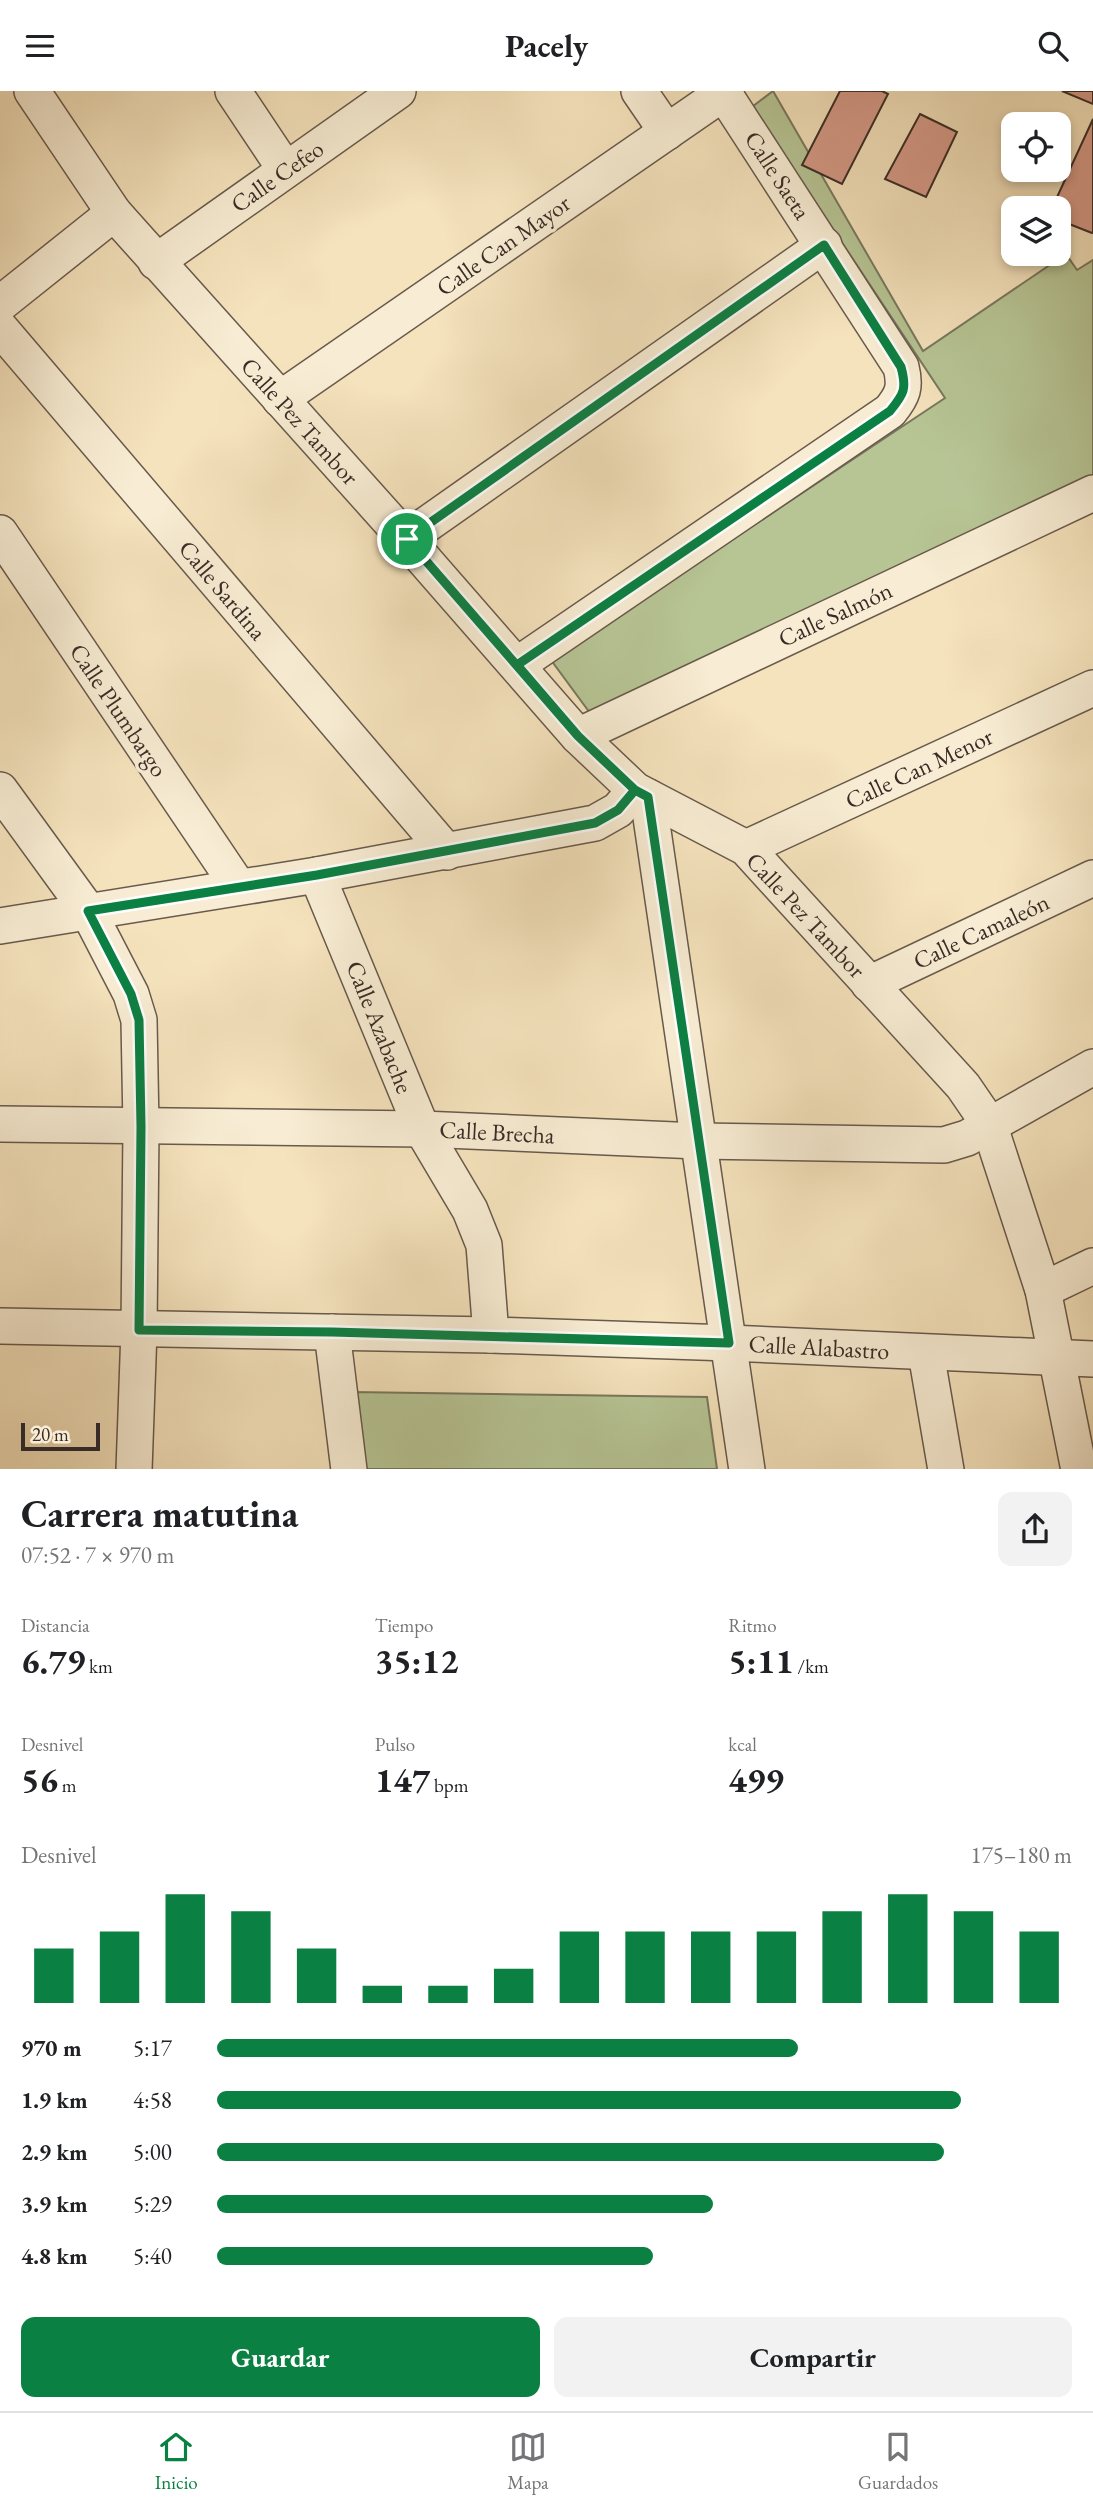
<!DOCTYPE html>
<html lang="es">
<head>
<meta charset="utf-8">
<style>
  :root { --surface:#fff; --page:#f2f2f2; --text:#202124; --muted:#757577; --line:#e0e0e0; --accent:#0b8043 }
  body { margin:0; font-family:"EB Garamond",serif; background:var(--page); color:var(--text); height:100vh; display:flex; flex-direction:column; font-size:26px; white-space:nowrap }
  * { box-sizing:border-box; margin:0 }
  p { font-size:23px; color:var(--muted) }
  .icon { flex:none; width:38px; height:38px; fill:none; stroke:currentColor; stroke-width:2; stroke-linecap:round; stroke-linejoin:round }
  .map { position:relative; height:1378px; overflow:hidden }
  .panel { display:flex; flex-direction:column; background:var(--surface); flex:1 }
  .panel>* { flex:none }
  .buttons { position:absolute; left:1001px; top:21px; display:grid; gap:14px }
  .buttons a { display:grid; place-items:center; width:70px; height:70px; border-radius:14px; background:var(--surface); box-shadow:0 4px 10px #0003; font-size:35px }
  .scale { position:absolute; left:21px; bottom:18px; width:79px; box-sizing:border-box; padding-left:7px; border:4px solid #392c27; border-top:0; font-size:19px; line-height:24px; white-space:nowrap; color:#392c27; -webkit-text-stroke:5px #f8edd4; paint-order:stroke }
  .pin { position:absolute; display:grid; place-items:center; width:60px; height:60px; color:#fff; margin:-30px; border:4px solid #fff; border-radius:50%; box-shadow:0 2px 7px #0007 }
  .round { display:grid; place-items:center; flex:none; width:74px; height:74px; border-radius:14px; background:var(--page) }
  .headline { display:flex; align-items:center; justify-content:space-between; height:119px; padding:0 21px }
  h1 { font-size:38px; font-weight:700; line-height:52px }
  .figures { display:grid; grid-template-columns:repeat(3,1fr); gap:10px; height:119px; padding:7px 21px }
  .figures div { display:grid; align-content:center }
  .figures b { font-size:35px; font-weight:700 }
  .figures small { font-size:19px; font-weight:400 }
  .figures p { font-size:19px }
  .chart { height:196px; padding:14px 21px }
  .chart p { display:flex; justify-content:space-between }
  .chart svg { width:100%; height:126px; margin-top:7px; stroke:var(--accent); stroke-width:6 }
  .button { display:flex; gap:14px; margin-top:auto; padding:14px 21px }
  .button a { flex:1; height:80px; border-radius:14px; background:var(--accent); color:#fff; font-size:28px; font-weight:700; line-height:80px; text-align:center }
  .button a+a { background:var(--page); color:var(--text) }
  ul { padding:0 21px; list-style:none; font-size:23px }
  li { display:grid; grid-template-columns:112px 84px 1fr; align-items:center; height:52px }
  li i { height:18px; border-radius:9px; background:var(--accent) }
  header { display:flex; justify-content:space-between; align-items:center; height:91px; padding:0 21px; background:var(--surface); font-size:32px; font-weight:700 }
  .tabs { display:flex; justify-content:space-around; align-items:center; height:98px; border-top:2px solid var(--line); background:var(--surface); font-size:19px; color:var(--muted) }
  .tabs a { display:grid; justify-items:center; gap:4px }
  .tabs .active { color:var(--accent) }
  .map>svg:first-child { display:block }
  .green { fill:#b7c595; stroke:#78785e; stroke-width:2 }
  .building { fill:#d69a88; stroke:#392c27; stroke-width:2 }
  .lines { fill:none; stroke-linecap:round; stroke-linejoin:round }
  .minor-casing { stroke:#685a4c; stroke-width:38 }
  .minor { stroke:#f8edd4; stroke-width:35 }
  .route-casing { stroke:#fff; stroke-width:14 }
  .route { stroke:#0b8043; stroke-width:9 }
  .labels { text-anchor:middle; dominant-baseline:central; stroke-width:7; stroke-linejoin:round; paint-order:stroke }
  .street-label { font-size:24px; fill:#392c27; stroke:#f8edd4 }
</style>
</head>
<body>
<header><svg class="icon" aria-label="menu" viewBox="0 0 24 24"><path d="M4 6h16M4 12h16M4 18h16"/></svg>Pacely<svg class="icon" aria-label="search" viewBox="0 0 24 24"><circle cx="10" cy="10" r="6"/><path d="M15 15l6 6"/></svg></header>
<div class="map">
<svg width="1093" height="1379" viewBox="0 0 1093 1379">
  <rect width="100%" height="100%" fill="#f5e3bd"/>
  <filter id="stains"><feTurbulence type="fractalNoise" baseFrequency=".00286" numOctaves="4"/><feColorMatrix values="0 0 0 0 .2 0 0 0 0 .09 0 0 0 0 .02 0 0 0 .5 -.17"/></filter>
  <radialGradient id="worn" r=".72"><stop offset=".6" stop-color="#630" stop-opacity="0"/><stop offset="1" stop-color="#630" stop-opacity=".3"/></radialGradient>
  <!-- green -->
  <g class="green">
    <path d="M773,0l150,260 143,-97 11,16 16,-10v218l-503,235 -39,-53 394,-262 -193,-291z"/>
    <path d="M351,1301l356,5 10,72h-354z"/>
  </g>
  <!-- building -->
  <g class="building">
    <path d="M840,0h42l6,3 -46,90 -40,-19z"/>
    <path d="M1062,0h31v13z"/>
    <path d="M920,23l37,18 -31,65 -41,-18z"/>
    <path d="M1093,28v113l-1,1 -33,-13v-12h-7z"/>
  </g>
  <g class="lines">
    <defs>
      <g id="minor">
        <path d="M32,0l82,122 292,326 172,197 57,54 111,58 217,238 26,38 54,166 36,180"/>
        <path d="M233,0l52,78"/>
        <path d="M639,0l28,41"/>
        <path d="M156,171l242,-171"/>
        <path d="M0,213l114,-91"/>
        <path d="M0,237l447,524"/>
        <path d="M280,308l446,-308"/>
        <path d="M0,442l238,353"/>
        <path d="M406,448l418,-294"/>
        <path d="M517,574l373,-254c13,-16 16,-24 11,-44l-178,-275"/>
        <path d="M578,645l515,-243"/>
        <path d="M0,699l88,121 43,83 8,26 2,107 -2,203 -5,140"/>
        <path d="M648,706l99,673"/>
        <path d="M746,757l347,-160"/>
        <path d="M317,784l105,254 48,81 14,35 7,90"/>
        <path d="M0,835l317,-51 278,-52 23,-13 17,-20"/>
        <path d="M869,893l224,-106"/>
        <path d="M0,1033l422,5 276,12 246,4 23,-7 126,-71"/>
        <path d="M1043,1199l50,-24"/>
        <path d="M0,1235l491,9 238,8 364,16"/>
        <path d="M332,1241l17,138"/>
        <path d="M926,1262l20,117"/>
      </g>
    </defs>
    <!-- minor casing -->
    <use href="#minor" class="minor-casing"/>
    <!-- minor -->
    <use href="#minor" class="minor"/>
  </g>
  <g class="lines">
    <defs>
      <path id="route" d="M407,448l171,197 57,54 13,7 81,546 -397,-11 -193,-2 2,-203 -2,-107 -8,-26 -43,-83 229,-36 278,-52 23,-13 17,-20 -57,-54 -61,-71 373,-254c14,-17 17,-22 11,-44l-77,-122 -417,294"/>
    </defs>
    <!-- route casing -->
    <use href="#route" class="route-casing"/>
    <!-- route -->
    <use href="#route" class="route"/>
  </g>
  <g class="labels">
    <!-- street labels -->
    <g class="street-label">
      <text transform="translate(778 84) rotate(57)">Calle Saeta</text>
      <text transform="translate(277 85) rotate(-35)">Calle Cefeo</text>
      <text transform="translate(503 154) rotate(-35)">Calle Can Mayor</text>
      <text transform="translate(300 330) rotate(48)">Calle Pez Tambor</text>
      <text transform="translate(223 499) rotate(50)">Calle Sardina</text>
      <text transform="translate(835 523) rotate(-25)">Calle Salmón</text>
      <text transform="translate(119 619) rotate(56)">Calle Plumbargo</text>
      <text transform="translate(919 677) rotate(-25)">Calle Can Menor</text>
      <text transform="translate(806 824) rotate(47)">Calle Pez Tambor</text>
      <text transform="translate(981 840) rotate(-25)">Calle Camaleón</text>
      <text transform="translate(380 936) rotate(68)">Calle Azabache</text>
      <text transform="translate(497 1041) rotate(3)">Calle Brecha</text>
      <text transform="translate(819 1256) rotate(3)">Calle Alabastro</text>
    </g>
  </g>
  <rect width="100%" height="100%" filter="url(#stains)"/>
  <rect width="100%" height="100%" fill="url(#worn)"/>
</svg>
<div class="buttons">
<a><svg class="icon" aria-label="locate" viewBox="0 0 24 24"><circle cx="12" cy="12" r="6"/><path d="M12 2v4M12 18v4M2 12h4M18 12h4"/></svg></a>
<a><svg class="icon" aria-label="layers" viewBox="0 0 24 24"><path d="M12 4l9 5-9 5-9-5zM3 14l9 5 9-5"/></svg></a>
</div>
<div class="scale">20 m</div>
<div class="pin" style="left:407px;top:448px;background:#1e9e55"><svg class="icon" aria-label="arrive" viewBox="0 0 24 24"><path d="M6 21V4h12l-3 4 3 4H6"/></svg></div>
</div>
<section class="panel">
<div class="headline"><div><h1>Carrera matutina</h1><p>07:52 · 7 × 970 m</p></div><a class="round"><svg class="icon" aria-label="share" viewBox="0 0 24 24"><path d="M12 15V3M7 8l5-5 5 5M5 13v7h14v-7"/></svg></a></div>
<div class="figures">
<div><p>Distancia</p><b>6.79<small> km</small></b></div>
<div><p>Tiempo</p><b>35:12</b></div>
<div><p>Ritmo</p><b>5:11<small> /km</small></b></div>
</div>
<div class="figures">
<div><p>Desnivel</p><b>56<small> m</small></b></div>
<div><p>Pulso</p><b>147<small> bpm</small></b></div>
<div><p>kcal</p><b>499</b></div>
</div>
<div class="chart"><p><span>Desnivel</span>175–180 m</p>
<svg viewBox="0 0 160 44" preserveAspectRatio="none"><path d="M5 44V25M15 44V19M25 44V6M35 44V12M45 44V25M55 44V38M65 44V38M75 44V32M85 44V19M95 44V19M105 44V19M115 44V19M125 44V12M135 44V6M145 44V12M155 44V19"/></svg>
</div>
<ul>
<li><b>970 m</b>5:17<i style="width:68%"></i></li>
<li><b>1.9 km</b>4:58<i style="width:87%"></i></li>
<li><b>2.9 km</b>5:00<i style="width:85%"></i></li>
<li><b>3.9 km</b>5:29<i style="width:58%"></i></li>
<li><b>4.8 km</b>5:40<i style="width:51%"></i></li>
</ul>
<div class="button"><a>Guardar</a><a>Compartir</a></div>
</section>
<nav class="tabs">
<a class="active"><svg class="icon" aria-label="home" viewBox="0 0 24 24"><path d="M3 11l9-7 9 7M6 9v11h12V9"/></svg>Inicio</a>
<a><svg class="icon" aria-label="map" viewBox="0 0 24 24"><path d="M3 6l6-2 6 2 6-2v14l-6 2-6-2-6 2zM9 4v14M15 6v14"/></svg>Mapa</a>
<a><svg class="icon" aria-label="saved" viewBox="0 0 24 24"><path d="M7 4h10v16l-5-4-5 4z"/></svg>Guardados</a>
</nav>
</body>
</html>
